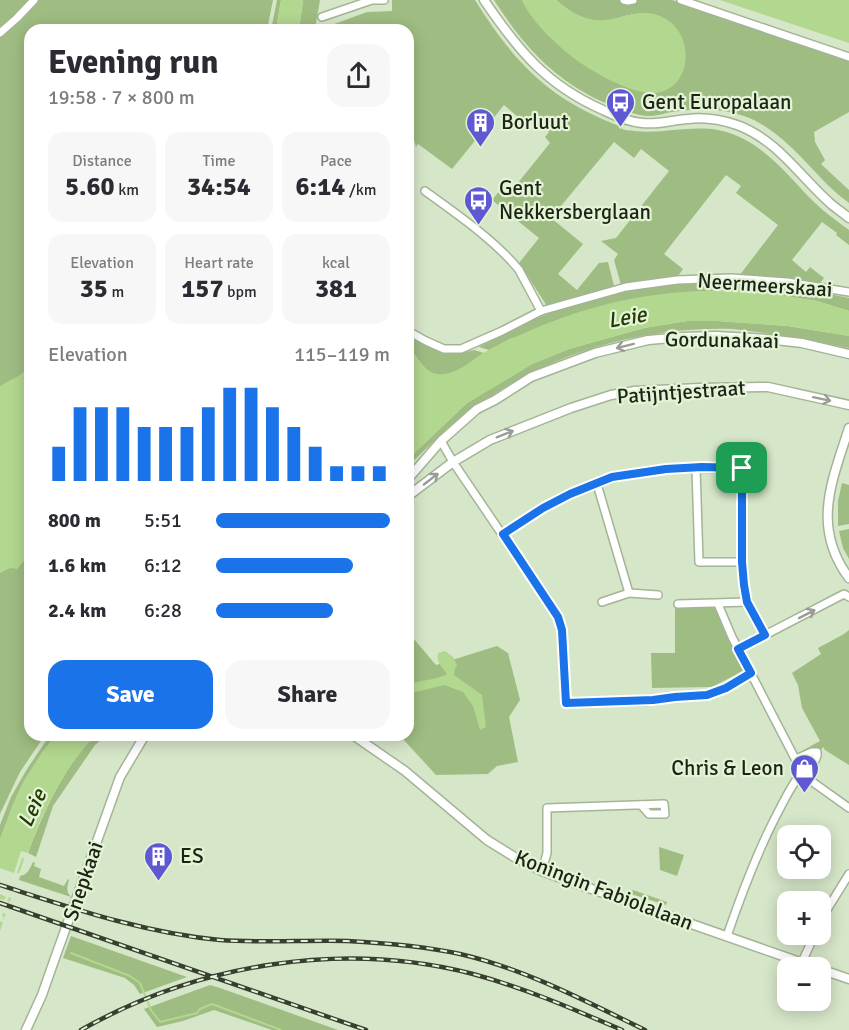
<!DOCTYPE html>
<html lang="en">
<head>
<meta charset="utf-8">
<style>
  :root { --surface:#fff; --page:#f7f7f7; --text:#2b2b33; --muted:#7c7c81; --accent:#1a73e8 }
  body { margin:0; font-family:Signika,sans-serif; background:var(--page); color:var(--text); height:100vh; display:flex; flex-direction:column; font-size:22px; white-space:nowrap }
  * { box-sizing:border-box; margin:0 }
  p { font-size:20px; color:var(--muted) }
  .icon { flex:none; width:33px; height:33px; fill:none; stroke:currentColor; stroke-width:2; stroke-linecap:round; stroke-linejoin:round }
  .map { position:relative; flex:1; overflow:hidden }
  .sheet { position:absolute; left:24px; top:24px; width:390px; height:717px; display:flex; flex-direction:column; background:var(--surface); border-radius:18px; box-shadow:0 3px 15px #0003 }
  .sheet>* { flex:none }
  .controls { position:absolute; left:777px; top:825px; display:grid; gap:12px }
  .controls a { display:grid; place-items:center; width:54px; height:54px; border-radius:12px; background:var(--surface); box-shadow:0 3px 15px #0003; font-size:30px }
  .pin { position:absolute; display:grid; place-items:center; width:51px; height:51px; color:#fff; margin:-26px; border-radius:12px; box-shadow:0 3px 9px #0006 }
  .round { display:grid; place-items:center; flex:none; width:63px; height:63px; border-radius:18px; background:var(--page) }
  .summary { display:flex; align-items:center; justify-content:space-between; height:102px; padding:0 24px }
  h1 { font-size:33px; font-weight:700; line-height:45px }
  .metrics { display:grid; grid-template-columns:repeat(3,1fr); gap:9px; height:102px; padding:6px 24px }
  .metrics div { display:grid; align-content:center; border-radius:15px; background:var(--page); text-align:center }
  .metrics b { font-size:26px; font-weight:700 }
  .metrics small { font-size:16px; font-weight:400 }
  .metrics p { font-size:16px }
  .chart { height:168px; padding:12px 24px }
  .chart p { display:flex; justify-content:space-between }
  .chart svg { width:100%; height:108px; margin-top:6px; stroke:var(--accent); stroke-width:6 }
  .action { display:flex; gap:12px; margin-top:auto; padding:12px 24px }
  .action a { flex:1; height:69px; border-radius:18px; background:var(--accent); color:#fff; font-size:24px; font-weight:700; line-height:69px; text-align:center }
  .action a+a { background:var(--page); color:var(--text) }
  ul { padding:0 24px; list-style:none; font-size:20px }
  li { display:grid; grid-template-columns:96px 72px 1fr; align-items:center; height:45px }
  li i { height:15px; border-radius:8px; background:var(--accent) }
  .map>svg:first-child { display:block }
  .green { fill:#9fbd82 }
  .water { fill:#b2d78e }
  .pier { fill:#d6e6c8 }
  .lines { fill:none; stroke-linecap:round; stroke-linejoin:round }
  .stream { stroke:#b2d78e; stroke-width:2 }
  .minor-casing { stroke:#a4b496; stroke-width:10 }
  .tertiary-casing { stroke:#a4b496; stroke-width:11 }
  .minor { stroke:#fff; stroke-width:7 }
  .tertiary { stroke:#fff; stroke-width:8 }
  .rail-casing { stroke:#373f30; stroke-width:4.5 }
  .rail { stroke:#e3f4d5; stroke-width:2; stroke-dasharray:7; stroke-linecap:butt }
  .oneway { stroke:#999c97 }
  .route-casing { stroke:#fff; stroke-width:12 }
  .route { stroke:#1a73e8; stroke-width:8 }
  .labels { text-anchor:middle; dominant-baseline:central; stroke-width:4.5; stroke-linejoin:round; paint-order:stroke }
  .poi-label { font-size:21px; fill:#1d2317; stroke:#e3f4d5; text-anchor:start }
  .street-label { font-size:21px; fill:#1d2317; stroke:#e3f4d5 }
  .water-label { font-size:22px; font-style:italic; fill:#243904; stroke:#e3f4d5 }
</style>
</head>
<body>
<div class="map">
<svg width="849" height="1030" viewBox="0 0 849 1030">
  <rect width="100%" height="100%" fill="#d6e6c8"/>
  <!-- green -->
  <g class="green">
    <path d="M0,0h273l-6,30h-237v705h15l-25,37 -20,42z"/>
    <path d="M277,0h4l-5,30h-5z"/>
    <path d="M303,0h17l-4,23v7h-17z"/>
    <path d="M392,0h83c40,64 75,100 147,127v2c5,2 8,1 13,2 28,3 55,-6 83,-1 42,8 67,43 95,71 11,11 24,20 36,29v15l-13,-10 1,-2 -15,-11 -30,38 14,12 4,-5 14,11 -4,5 -32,-4 -49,-3 39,-51 -42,-32 5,-7 -15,-11 -62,79 19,15 -5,7 -57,9 -7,-25 4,-6 -17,-13 15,-3 53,-67 -28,-22 -7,9 -20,-16 -63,76 32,26 -25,30 19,16 22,-27 9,-1 6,24 -67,20 -28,-43 20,-25 -47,-38 10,-12 7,6 41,-51 -5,-6 4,-5 -20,-16 -5,6 -20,-17 -52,64 -34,-25 -2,3 -2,-7 -6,-7v-103h-56l-2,-3 -9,3h-10l-2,-4 38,-14 25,-1z"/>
    <path d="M494,0h28c10,21 29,38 46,53l106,-27c-14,-14 -34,-15 -53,-9 -6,2 -12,4 -18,4 -18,0 -34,-9 -47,-21h64l3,3 12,-1 3,-2h34l177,60v52l-35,20 1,10 10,18 -4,4 28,26v13c-11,-8 -21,-17 -30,-27 -22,-23 -44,-49 -75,-60 -22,-8 -48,-7 -72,-4 -7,1 -15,4 -22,4 -14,0 -27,-6 -40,-11 -54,-23 -85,-57 -116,-105z"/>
    <path d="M710,282c48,1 93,6 139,16v13l-32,-10 -45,-7 -45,-4 -62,4 -155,45 -21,11 -10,-3c21,-11 41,-22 63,-31 53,-22 111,-31 168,-34z"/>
    <path d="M687,321h30l71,5 61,10v12c-28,-6 -56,-11 -85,-15 -10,-1 -21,-3 -31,-4 -93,-3 -191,26 -264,83 -22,16 -41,35 -61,54v-7l59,-56 65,-39 37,-15 75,-21z"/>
    <path d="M408,336l36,17h18l12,-3 10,3c-13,9 -33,27 -51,21 -6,-2 -10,-9 -14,-13 -7,-11 -11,-12 -11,-25z"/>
    <path d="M842,483l7,2v39l-11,2v-25z"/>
    <path d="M849,529v30l-6,-11 -4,-17z"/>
    <path d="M675,604h43l29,65 -35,18 -60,1 -1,-35h24z"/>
    <path d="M849,630v135l-24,-15 -2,-3 -16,21 -7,-16 20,-11 -18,-33 -4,-23 -6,-12 29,-19 -3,-6 26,-14z"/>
    <path d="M408,632l28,33 61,-19 11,7 12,47 -11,17 9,45 -21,4 -9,8 -52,1 -34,-37 -7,-3h13z"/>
    <path d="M50,735h6c-25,31 -42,67 -56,104v-14l11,-28 16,-28z"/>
    <path d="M95,735h12l-12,10 -42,61 -17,51 -8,-4c16,-43 35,-84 67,-118z"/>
    <path d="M659,847l25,8 -7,21 -17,-6z"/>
    <path d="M33,862l2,1 -1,3 7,3 -2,8 25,9 4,-7 1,1c-2,7 -3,12 2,17l-52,-17 1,-4c8,-1 10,-8 13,-14z"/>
    <path d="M633,890l34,12 -1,3 -38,-12z"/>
    <path d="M71,936l116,41 -47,17 -6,-9 -9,-7 -62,-20z"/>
    <path d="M210,985l10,3 118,42h-66l-58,-20 -31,11 -26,6 -13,-18z"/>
  </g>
  <!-- water -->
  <g class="water">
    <path d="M281,0h22l-4,30h-23z"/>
    <path d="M522,0c10,0 22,0 32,0 4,1 7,5 11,8 9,6 18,10 29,12 21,3 42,-12 63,-5 35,10 40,66 4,77 -25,7 -76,-24 -95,-40 -16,-14 -35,-32 -44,-52z"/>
    <path d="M720,0h129v43z"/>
    <path d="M727,290l45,4 45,7 32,10v25l-61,-10 -71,-5h-30l-43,7 -47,13 -28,8 -37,15 -65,39 -59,56v-113c10,13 18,31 37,28 15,-2 28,-15 40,-22 15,-8 30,-15 46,-22 42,-18 86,-31 132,-36 21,-3 43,-3 64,-4z"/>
    <path d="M30,367v102l-4,17 3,6 -1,17v38l-4,14 -7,8 -7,-1 -10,5v-187l20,-11z"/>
    <path d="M445,651l8,6 4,8 -2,4 -1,6 28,20 4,32 -6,3 -7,-24 -10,-14 -19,-7 -36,9v-9c13,-6 27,-4 39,-11 -5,-7 -11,-12 -9,-21z"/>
    <path d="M56,735h39c-23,24 -40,54 -54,84 -6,13 -9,27 -17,40l-24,72v-92l12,-33 11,-24 20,-31z"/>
  </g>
  <!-- pier -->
  <path class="pier" d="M21,851l7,2 -2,6 -4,-1 -5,15h6l-3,3 -7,23 -4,-2 -2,4 5,2 -3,12 -6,-2 -1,2 2,2 -1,3 3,2 -1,3 -4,-4 -1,1v-23l4,1 2,-3 -6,-3v-26l14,5z"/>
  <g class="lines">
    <!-- stream -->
    <path class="stream" d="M71,953l59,23 10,7 11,27 9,12 37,-9 3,-4 12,-5 69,26"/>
    <defs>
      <g id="minor">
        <path d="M624,0l4,1 5,-1"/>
        <path d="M681,0l168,57"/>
        <path d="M322,17l50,-17h12"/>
        <path d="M0,33l17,-15 17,-18"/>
        <path d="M425,191c30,22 70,49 94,79l22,41"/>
        <path d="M408,331l18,10 18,8h17l41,-18 39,-20 85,-24 51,-7 54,-2 56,4 62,10"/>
        <path d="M441,441l12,21 105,155 4,13 4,73 87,-2 22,-4 32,-2 19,-7 25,-15"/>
        <path d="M696,468l3,94h43"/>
        <path d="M597,484l32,109 -27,9"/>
        <path d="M503,534l40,-26 27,-14 42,-16 53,-9 77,-1v94l2,23 4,17 17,33"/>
        <path d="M629,593l29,2"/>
        <path d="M678,604l70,-2"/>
        <path d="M718,604l14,33 70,135 5,6 42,30"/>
        <path d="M738,649l106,-55 5,3"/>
        <path d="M796,759l16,-7h5v4l-10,22"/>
        <path d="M542,871l5,-18v-45l117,-4 1,10h-16l-8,-9"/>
        <path d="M820,921l29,-47"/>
        <path d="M727,936c14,-41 29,-81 49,-120 8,-15 15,-31 26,-44"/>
        <path d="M802,962l13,-28"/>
      </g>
      <g id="tertiary">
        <path d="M484,0c34,50 62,85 119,110 12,6 26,12 39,13 15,2 30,-3 46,-4 16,-2 34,1 49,6 41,15 63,52 94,79 6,5 12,9 18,14"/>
        <path d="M849,428c-17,53 -38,99 0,150"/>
        <path d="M408,479l33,-38 36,-32 18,-9 36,-23 64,-24 53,-13 35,-3 33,-1 51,3 35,4 47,11"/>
        <path d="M408,496l45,-34 37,-22 81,-32 40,-13 24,-4 65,-3 68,-1 81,18"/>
        <path d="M353,735l52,36 82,69 29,18 26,13 27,10 248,87"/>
        <path d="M820,969l29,10"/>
        <path d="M26,1030l16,-35 13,-37 65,-181 25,-42"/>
      </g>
    </defs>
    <!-- minor casing -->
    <use href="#minor" class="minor-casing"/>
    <!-- tertiary casing -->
    <use href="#tertiary" class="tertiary-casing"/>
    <!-- minor -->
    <use href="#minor" class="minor"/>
    <!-- tertiary -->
    <use href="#tertiary" class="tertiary"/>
    <defs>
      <g id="rail">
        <path d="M0,885c72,23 144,48 220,55 42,3 85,0 127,1 38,2 76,5 113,13 65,15 125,47 185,76"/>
        <path d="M0,903l366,127"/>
        <path d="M81,1030c117,-66 261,-90 392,-56 52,14 100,35 149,56"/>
      </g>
    </defs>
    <!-- rail casing -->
    <use href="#rail" class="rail-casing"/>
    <!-- rail -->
    <use href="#rail" class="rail"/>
  </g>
  <!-- one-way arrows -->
  <defs><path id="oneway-shaft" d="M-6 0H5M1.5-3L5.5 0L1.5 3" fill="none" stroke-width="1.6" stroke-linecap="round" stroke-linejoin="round" transform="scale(1.5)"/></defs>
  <g class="oneway">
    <use href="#oneway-shaft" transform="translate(625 346) rotate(166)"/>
    <use href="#oneway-shaft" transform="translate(822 399) rotate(12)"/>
    <use href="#oneway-shaft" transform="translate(505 434) rotate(-22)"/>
    <use href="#oneway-shaft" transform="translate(431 479) rotate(-38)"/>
    <use href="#oneway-shaft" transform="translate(807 614) rotate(-27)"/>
  </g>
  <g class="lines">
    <defs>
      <path id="route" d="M702,467l40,1v94l2,23 3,17 18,33 -27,14 13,24 -25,15 -19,7 -32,2 -22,3 -87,3 -4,-73 -4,-13 -55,-83 40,-26 27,-14 42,-17 54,-8z"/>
    </defs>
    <!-- route casing -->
    <use href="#route" class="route-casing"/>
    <!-- route -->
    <use href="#route" class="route"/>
  </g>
  <!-- icons -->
  <defs>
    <symbol id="bus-pin" viewBox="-11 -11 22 30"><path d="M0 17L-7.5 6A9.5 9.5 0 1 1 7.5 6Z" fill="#5e59d2" stroke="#e3f4d5"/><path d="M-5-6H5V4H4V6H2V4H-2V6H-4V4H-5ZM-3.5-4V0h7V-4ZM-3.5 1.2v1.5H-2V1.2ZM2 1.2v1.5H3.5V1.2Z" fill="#fff"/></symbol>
    <symbol id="building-pin" viewBox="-11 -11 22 30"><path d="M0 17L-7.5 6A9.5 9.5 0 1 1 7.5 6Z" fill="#5e59d2" stroke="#e3f4d5"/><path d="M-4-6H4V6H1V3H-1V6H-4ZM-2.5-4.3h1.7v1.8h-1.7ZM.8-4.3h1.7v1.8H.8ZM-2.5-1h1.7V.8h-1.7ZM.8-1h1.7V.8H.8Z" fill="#fff"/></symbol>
    <symbol id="shop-pin" viewBox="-11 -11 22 30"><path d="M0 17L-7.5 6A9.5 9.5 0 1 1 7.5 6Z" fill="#5e59d2" stroke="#e3f4d5"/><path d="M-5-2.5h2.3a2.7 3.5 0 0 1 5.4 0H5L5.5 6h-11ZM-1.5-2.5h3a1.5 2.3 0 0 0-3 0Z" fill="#fff"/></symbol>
  </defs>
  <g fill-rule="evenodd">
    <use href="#bus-pin" x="604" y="86" width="33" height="45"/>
    <use href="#building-pin" x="464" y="106" width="33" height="45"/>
    <use href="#bus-pin" x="462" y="184" width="33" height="45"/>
    <use href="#shop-pin" x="788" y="752" width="33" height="45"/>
    <use href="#building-pin" x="142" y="840" width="33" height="45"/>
  </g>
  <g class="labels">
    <!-- poi labels -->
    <g class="poi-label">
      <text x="642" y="102">Gent Europalaan</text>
      <text x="501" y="122">Borluut</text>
      <text x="499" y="188">Gent<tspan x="499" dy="24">Nekkersberglaan</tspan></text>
      <text x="784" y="768" text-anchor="end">Chris &amp; Leon</text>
      <text x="180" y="856">ES</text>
    </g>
    <!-- street labels -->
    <g class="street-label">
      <text transform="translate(765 285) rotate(4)">Neermeerskaai</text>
      <text transform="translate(722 340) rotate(1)">Gordunakaai</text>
      <text transform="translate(681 392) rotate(-4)">Patijntjestraat</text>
      <text transform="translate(83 881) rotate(-71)">Snepkaai</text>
      <text transform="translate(604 890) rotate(21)">Koningin Fabiolalaan</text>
    </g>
    <!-- water labels -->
    <g class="water-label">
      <text transform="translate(627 317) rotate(-10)">Leie</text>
      <text transform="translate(32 808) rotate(-65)">Leie</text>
    </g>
  </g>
</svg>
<div class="controls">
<a><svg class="icon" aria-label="locate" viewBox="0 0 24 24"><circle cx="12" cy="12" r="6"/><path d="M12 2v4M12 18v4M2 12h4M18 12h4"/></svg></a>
<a>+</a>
<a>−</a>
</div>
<div class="pin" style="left:742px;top:468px;background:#1e9e55"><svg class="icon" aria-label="arrive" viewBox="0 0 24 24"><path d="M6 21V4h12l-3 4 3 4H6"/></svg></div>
<section class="sheet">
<div class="summary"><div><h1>Evening run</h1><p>19:58 · 7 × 800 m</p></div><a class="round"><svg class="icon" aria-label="share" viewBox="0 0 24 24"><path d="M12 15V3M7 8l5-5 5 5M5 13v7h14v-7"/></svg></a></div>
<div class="metrics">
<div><p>Distance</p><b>5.60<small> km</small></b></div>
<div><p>Time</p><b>34:54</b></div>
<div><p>Pace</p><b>6:14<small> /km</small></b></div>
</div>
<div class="metrics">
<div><p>Elevation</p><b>35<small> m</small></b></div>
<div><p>Heart rate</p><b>157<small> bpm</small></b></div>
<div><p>kcal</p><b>381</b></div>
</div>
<div class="chart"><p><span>Elevation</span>115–119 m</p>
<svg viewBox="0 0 160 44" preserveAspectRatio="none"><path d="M5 44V30M15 44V14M25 44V14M35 44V14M45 44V22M55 44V22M65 44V22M75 44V14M85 44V6M95 44V6M105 44V14M115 44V22M125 44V30M135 44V38M145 44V38M155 44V38"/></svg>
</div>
<ul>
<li><b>800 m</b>5:51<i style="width:100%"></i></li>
<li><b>1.6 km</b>6:12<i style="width:79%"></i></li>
<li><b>2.4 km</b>6:28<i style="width:67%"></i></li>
</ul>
<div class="action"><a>Save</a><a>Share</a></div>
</section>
</div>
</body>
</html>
